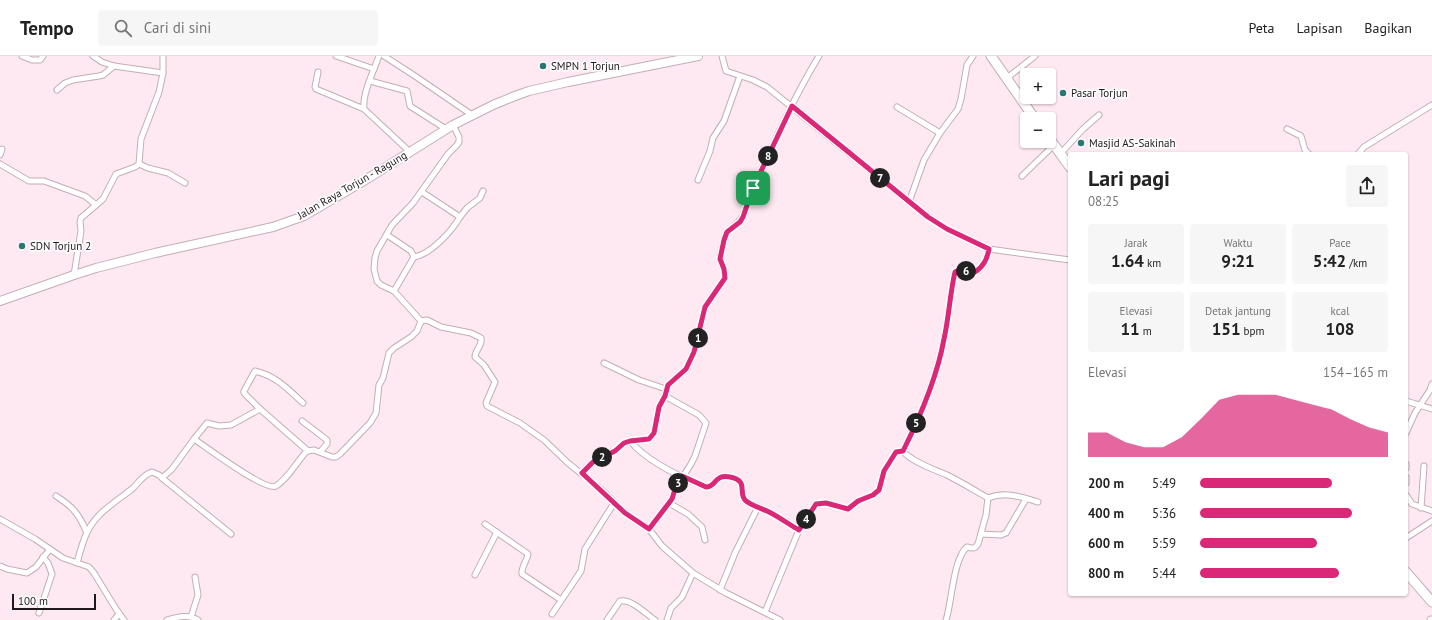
<!DOCTYPE html>
<html lang="id">
<head>
<meta charset="utf-8">
<style>
  :root { --surface:#fff; --page:#f6f6f6; --text:#222; --muted:#767676; --line:#e0e0e0; --accent:#db2777 }
  body { margin:0; font-family:"PT Sans",sans-serif; background:var(--page); color:var(--text); height:100vh; display:flex; flex-direction:column; font-size:15px; white-space:nowrap }
  * { box-sizing:border-box; margin:0 }
  p { font-size:13px; color:var(--muted) }
  .icon { flex:none; width:22px; height:22px; fill:none; stroke:currentColor; stroke-width:2; stroke-linecap:round; stroke-linejoin:round }
  .map { position:relative; flex:1; overflow:hidden }
  .side { position:absolute; left:1068px; top:96px; width:340px; height:444px; display:flex; flex-direction:column; background:var(--surface); border-radius:4px; box-shadow:0 1px 3px #0004 }
  .side>* { flex:none }
  .controls { position:absolute; left:1020px; top:12px; display:grid; gap:8px }
  .controls a { display:grid; place-items:center; width:36px; height:36px; border-radius:4px; background:var(--surface); box-shadow:0 1px 3px #0004; font-size:20px }
  .scale { position:absolute; left:12px; bottom:10px; width:84px; box-sizing:border-box; padding-left:4px; border:2px solid #20191c; border-top:0; font-size:11px; line-height:14px; white-space:nowrap; color:#20191c; -webkit-text-stroke:3px #fcfcfc; paint-order:stroke }
  .pin { position:absolute; display:grid; place-items:center; width:34px; height:34px; color:#fff; margin:-17px; border-radius:8px; box-shadow:0 2px 6px #0006 }
  .km { position:absolute; width:20px; height:20px; margin:-10px; border-radius:50%; background:#222; color:#fff; font-size:11px; line-height:20px; text-align:center }
  .round { display:grid; place-items:center; flex:none; width:42px; height:42px; border-radius:4px; background:var(--page) }
  .summary { display:flex; align-items:center; justify-content:space-between; height:68px; padding:0 20px }
  h1 { font-size:22px; font-weight:700; line-height:30px }
  .stats { display:grid; grid-template-columns:repeat(3,1fr); gap:6px; height:68px; padding:4px 20px }
  .stats div { display:grid; align-content:center; border-radius:4px; background:var(--page); text-align:center }
  .stats b { font-size:17px; font-weight:700 }
  .stats small { font-size:11px; font-weight:400 }
  .stats p { font-size:11px }
  .chart { height:112px; padding:8px 20px }
  .chart p { display:flex; justify-content:space-between }
  .chart svg { width:100%; height:72px; margin-top:4px; fill:var(--accent); opacity:.7 }
  ul { padding:0 20px; list-style:none; font-size:13px }
  li { display:grid; grid-template-columns:64px 48px 1fr; align-items:center; height:30px }
  li i { height:10px; border-radius:5px; background:var(--accent) }
  header { display:flex; align-items:center; gap:24px; box-sizing:border-box; height:56px; padding:0 20px; background:var(--surface); border-bottom:1px solid var(--line) }
  header strong { font-size:19px }
  nav { display:flex; gap:22px; margin-inline-start:auto; font-size:14px }
  .search { width:280px; height:36px; background:var(--page); display:flex; align-items:center; gap:10px; box-sizing:border-box; padding:0 14px; border-radius:4px; color:var(--muted); font-size:15px }
  .map>svg:first-child { display:block }
  .lines { fill:none; stroke-linecap:round; stroke-linejoin:round }
  .street-casing { stroke:#c3aeb6; stroke-width:7 }
  .secondary-casing { stroke:#c3aeb6; stroke-width:9 }
  .primary-casing { stroke:#c3aeb6; stroke-width:10 }
  .highway-casing { stroke:#c3aeb6; stroke-width:11 }
  .street { stroke:#fff; stroke-width:5 }
  .secondary { stroke:#fff; stroke-width:7 }
  .primary { stroke:#fff; stroke-width:8 }
  .highway { stroke:#fff; stroke-width:9 }
  .route-casing { stroke:#fff; stroke-width:8 }
  .route { stroke:#db2777; stroke-width:5 }
  .poi-dot { fill:#2c7673; stroke:#fcfcfc; stroke-width:1.5 }
  .labels { text-anchor:middle; dominant-baseline:central; stroke-width:3.5; stroke-linejoin:round; paint-order:stroke }
  .poi-label { font-size:11px; fill:#20191c; stroke:#fcfcfc; text-anchor:start }
  .street-label { font-size:11px; fill:#20191c; stroke:#fcfcfc }
</style>
</head>
<body>
<header>
<strong>Tempo</strong>
<div class="search"><svg class="icon" aria-label="search" viewBox="0 0 24 24"><circle cx="10" cy="10" r="6"/><path d="M15 15l6 6"/></svg>Cari di sini</div>
<nav><a>Peta</a><a>Lapisan</a><a>Bagikan</a></nav>
</header>
<div class="map">
<svg width="1432" height="564" viewBox="0 0 1432 564">
  <rect width="100%" height="100%" fill="#fee8f1"/>
  <g class="lines">
    <defs>
      <g id="street">
        <path d="M22,0l10,4h8l3,-4"/>
        <path d="M93,0l9,6 12,4 49,7"/>
        <path d="M336,0l38,13"/>
        <path d="M379,0c-5,14 -17,38 -15,53l46,43"/>
        <path d="M384,0l31,20 57,39"/>
        <path d="M722,0l4,15 27,9 14,7 161,130 19,12 42,20 81,11"/>
        <path d="M318,16l-3,15 1,2 48,20"/>
        <path d="M1007,22l28,-22"/>
        <path d="M370,25l37,10 3,15 3,2 33,21"/>
        <path d="M57,34l8,-7 8,-3 26,-4 4,-1 11,-9"/>
        <path d="M897,51l43,26"/>
        <path d="M453,69l6,12v5l-2,3 -9,9 -35,49 -21,22 -15,26 -2,7 -1,11 3,12 4,4 13,6 27,30 6,-1 14,7 30,6 10,5c2,7 -6,12 -6,19l9,8 11,17 -9,21 1,3 33,17 24,17 24,23 35,28 22,22 24,16 13,17 31,27 33,20 54,27"/>
        <path d="M1287,73l14,7 4,14 4,4"/>
        <path d="M1060,98l23,-25 16,-14"/>
        <path d="M1358,98l6,-7 68,-42"/>
        <path d="M0,99l2,-6"/>
        <path d="M0,108l29,17h15l41,15 10,8"/>
        <path d="M139,108l9,4 20,5 17,10"/>
        <path d="M1022,120l32,-31"/>
        <path d="M698,124l12,-29 3,-13 11,-17 16,-45"/>
        <path d="M422,136l38,25 7,-9 13,-10 3,-7"/>
        <path d="M909,146l15,-42 16,-27 18,-24 3,-10 6,-34 6,-9"/>
        <path d="M387,179l24,16 3,6 -20,34"/>
        <path d="M414,201c17,-3 37,-25 46,-40"/>
        <path d="M74,219l7,-44 -1,-9 1,-4 22,-19 13,-25 19,-7 4,-3 2,-25 18,-47 4,-19v-17"/>
        <path d="M604,307l35,17 27,9"/>
        <path d="M1406,345l26,8"/>
        <path d="M303,347c-15,-14 -27,-27 -48,-32l-11,20v2l16,16 48,42"/>
        <path d="M302,365l25,19v4l-7,8"/>
        <path d="M1406,377l9,-20 15,-23 2,-6"/>
        <path d="M194,383l13,-16 12,3 12,-1 29,-16"/>
        <path d="M630,385c18,21 48,35 73,45 14,3 9,-13 27,-9 19,4 8,14 15,23 5,5 15,8 22,11 11,5 21,13 32,19l-34,82"/>
        <path d="M1406,408v4"/>
        <path d="M582,417l11,-11 22,-11 9,-8 6,-2 19,-2 5,-6 5,-26 6,-11 3,-11 19,-16 7,-17 11,-45 20,-29c1,-7 -3,-11 -4,-17 -2,-6 1,-15 3,-21 3,-14 12,-12 18,-23 6,-9 7,-21 12,-31 20,-44 40,-89 65,-130"/>
        <path d="M1406,421v6"/>
        <path d="M162,422l69,56"/>
        <path d="M1406,439l6,9 20,7"/>
        <path d="M56,440c16,10 23,18 30,35"/>
        <path d="M988,442c18,-7 33,-1 50,4"/>
        <path d="M669,447l19,11 14,13 3,13"/>
        <path d="M1421,452l3,-42"/>
        <path d="M0,463l35,20 28,19 26,9 5,6 22,36 8,11"/>
        <path d="M485,468l43,30c-1,7 -7,13 -6,20l39,26"/>
        <path d="M649,473l23,-30 5,-13 14,-22 4,-8 11,-33 -7,-8 -34,-19"/>
        <path d="M799,474l17,-26 10,-1 22,6 10,-8 15,-6 6,-5 5,-19 12,-19 7,-1"/>
        <path d="M981,478l20,1 5,-2 20,-34"/>
        <path d="M1406,482l26,-17"/>
        <path d="M77,507c7,-27 11,-41 34,-58 7,-6 15,-11 22,-17 6,-6 11,-14 19,-16l7,3 3,3 10,-9 22,-30c12,8 72,53 82,47 13,-8 21,-25 31,-35l7,-1 18,7h4l4,-3 30,-31 6,-10 3,-28 4,-7 6,-25 5,-5 17,-11 6,-6 4,-10"/>
        <path d="M0,510l7,3 20,4 9,-6 14,-18"/>
        <path d="M475,519l22,-43"/>
        <path d="M720,534l15,-37 23,-46"/>
        <path d="M39,557l13,-39 -4,-11 -5,-6"/>
        <path d="M552,558l29,-43 4,-22 29,-46"/>
        <path d="M191,561l7,-22 -3,-18"/>
        <path d="M114,564l5,-6"/>
        <path d="M167,564c11,-3 21,-6 31,0"/>
        <path d="M607,564l13,-19c12,-2 26,13 35,19"/>
        <path d="M667,564l4,-12 11,-11 11,-24"/>
        <path d="M946,564c6,-18 7,-61 21,-73 5,1 7,3 11,-3l8,-29 2,-17c-14,-8 -27,-16 -41,-23 -12,-5 -37,-14 -44,-24 18,-36 33,-73 41,-112 5,-22 6,-45 11,-67 5,-3 8,-1 13,0 14,2 18,-11 21,-23"/>
      </g>
      <path id="secondary" d="M1431,564h1"/>
      <path id="primary" d="M0,245l74,-26 22,-7 59,-15 118,-26 31,-11 58,-34 91,-57 40,-20 22,-9 14,-5 39,-9 130,-26"/>
      <g id="highway">
        <path d="M991,0l44,63"/>
        <path d="M1049,82l21,29"/>
        <path d="M1406,516l26,30"/>
      </g>
    </defs>
    <!-- street casing -->
    <use href="#street" class="street-casing"/>
    <!-- secondary casing -->
    <use href="#secondary" class="secondary-casing"/>
    <!-- primary casing -->
    <use href="#primary" class="primary-casing"/>
    <!-- highway casing -->
    <use href="#highway" class="highway-casing"/>
    <!-- street -->
    <use href="#street" class="street"/>
    <!-- secondary -->
    <use href="#secondary" class="secondary"/>
    <!-- primary -->
    <use href="#primary" class="primary"/>
    <!-- highway -->
    <use href="#highway" class="highway"/>
  </g>
  <g class="lines">
    <defs>
      <path id="route" d="M792,50l136,111 19,12 42,20c-2,10 -5,17 -14,23l-16,-2 -4,2c-5,21 -6,45 -11,67 -7,39 -23,76 -41,112l-7,1 -12,19 -5,19 -6,5 -15,6 -10,8 -22,-6 -10,1 -17,26c-11,-6 -21,-14 -32,-19 -7,-3 -17,-6 -22,-11 -7,-9 4,-19 -15,-23 -17,-3 -13,10 -24,10l-24,-11 -6,10 -4,13 -23,30 -24,-16 -43,-40 11,-11 22,-11 9,-8 6,-2 19,-2 5,-6 5,-26 6,-11 3,-11 18,-16 8,-17 11,-45 20,-29 -1,-9 -4,-10 4,-19 3,-8 13,-10 3,-5 10,-29z"/>
    </defs>
    <!-- route casing -->
    <use href="#route" class="route-casing"/>
    <!-- route -->
    <use href="#route" class="route"/>
  </g>
  <!-- markers -->
  <g class="poi-dot">
    <circle cx="543" cy="10" r="4"/>
    <circle cx="1063" cy="37" r="4"/>
    <circle cx="1081" cy="87" r="4"/>
    <circle cx="22" cy="190" r="4"/>
  </g>
  <g class="labels">
    <!-- poi labels -->
    <g class="poi-label">
      <text x="551" y="10">SMPN 1 Torjun</text>
      <text x="1071" y="37">Pasar Torjun</text>
      <text x="1089" y="87">Masjid AS-Sakinah</text>
      <text x="30" y="190">SDN Torjun 2</text>
    </g>
    <!-- street labels -->
    <g class="street-label">
      <text transform="translate(352 129) rotate(-30)">Jalan Raya Torjun - Ragung</text>
    </g>
  </g>
</svg>
<div class="controls">
<a>+</a>
<a>−</a>
</div>
<div class="scale">100 m</div>
<div class="pin" style="left:753px;top:132px;background:#1e9e55"><svg class="icon" aria-label="arrive" viewBox="0 0 24 24"><path d="M6 21V4h12l-3 4 3 4H6"/></svg></div>
<b class="km" style="left:698px;top:282px">1</b>
<b class="km" style="left:602px;top:401px">2</b>
<b class="km" style="left:678px;top:427px">3</b>
<b class="km" style="left:806px;top:463px">4</b>
<b class="km" style="left:916px;top:367px">5</b>
<b class="km" style="left:966px;top:215px">6</b>
<b class="km" style="left:880px;top:122px">7</b>
<b class="km" style="left:768px;top:100px">8</b>
<section class="side">
<div class="summary"><div><h1>Lari pagi</h1><p>08:25</p></div><a class="round"><svg class="icon" aria-label="share" viewBox="0 0 24 24"><path d="M12 15V3M7 8l5-5 5 5M5 13v7h14v-7"/></svg></a></div>
<div class="stats">
<div><p>Jarak</p><b>1.64<small> km</small></b></div>
<div><p>Waktu</p><b>9:21</b></div>
<div><p>Pace</p><b>5:42<small> /km</small></b></div>
</div>
<div class="stats">
<div><p>Elevasi</p><b>11<small> m</small></b></div>
<div><p>Detak jantung</p><b>151<small> bpm</small></b></div>
<div><p>kcal</p><b>108</b></div>
</div>
<div class="chart"><p><span>Elevasi</span>154–165 m</p>
<svg viewBox="0 0 160 44" preserveAspectRatio="none"><path d="M0 44V29L10 29L20 35L30 38L40 38L50 32L60 21L70 9L80 6L90 6L100 6L110 9L120 12L130 15L140 21L150 26L160 29V44z"/></svg>
</div>
<ul>
<li><b>200 m</b>5:49<i style="width:70%"></i></li>
<li><b>400 m</b>5:36<i style="width:81%"></i></li>
<li><b>600 m</b>5:59<i style="width:62%"></i></li>
<li><b>800 m</b>5:44<i style="width:74%"></i></li>
</ul>
</section>
</div>
</body>
</html>
